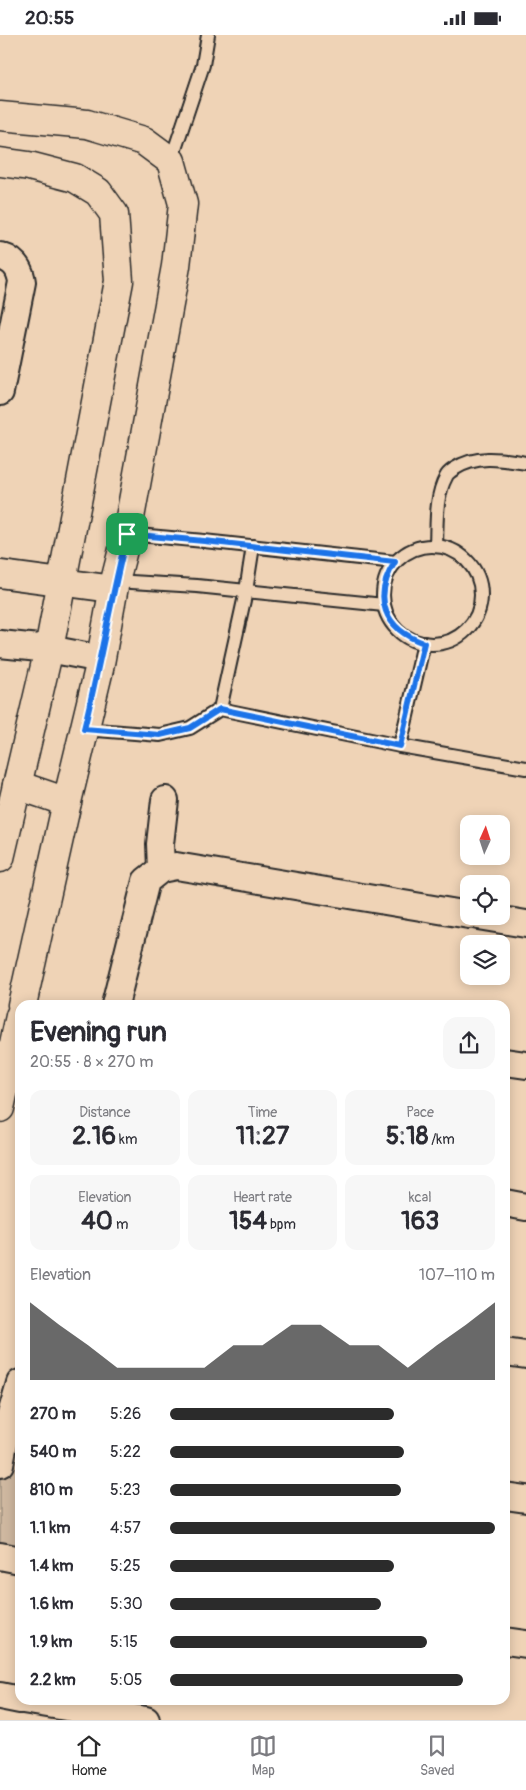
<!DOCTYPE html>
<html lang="en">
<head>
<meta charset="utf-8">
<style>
  :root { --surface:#fff; --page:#f7f7f7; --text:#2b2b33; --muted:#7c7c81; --line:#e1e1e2; --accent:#2b2b2b }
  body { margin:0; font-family:Pangolin,sans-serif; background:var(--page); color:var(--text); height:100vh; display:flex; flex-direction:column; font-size:19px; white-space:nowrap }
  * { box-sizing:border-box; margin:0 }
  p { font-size:16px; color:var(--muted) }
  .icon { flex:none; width:28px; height:28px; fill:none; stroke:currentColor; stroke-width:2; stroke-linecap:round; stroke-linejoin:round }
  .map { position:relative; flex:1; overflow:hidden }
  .panel { position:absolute; left:15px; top:965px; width:495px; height:705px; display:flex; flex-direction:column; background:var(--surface); border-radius:15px; box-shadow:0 2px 12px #0003 }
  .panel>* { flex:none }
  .needle { width:32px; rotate:3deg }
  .controls { position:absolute; left:460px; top:780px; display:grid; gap:10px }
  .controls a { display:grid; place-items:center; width:50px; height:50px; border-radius:10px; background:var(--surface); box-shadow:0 2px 12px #0003; font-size:25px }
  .pin { position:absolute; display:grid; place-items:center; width:42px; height:42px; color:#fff; margin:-21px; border-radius:10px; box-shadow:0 2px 8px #0006 }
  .round { display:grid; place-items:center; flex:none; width:52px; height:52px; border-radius:15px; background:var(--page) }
  .summary { display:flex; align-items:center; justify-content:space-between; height:85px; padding:0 15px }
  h1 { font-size:28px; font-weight:700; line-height:38px }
  .metrics { display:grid; grid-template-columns:repeat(3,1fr); gap:8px; height:85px; padding:5px 15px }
  .metrics div { display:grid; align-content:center; border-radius:12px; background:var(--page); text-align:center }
  .metrics b { font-size:25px; font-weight:700 }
  .metrics small { font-size:14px; font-weight:400 }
  .metrics p { font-size:14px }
  .chart { height:140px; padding:10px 15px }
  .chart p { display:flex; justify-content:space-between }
  .chart svg { width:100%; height:90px; margin-top:5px; fill:var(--accent); opacity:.7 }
  ul { padding:0 15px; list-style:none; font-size:16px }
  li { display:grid; grid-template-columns:80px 60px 1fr; align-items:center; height:38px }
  li i { height:12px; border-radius:6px; background:var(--accent) }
  .status { display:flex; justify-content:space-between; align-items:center; height:35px; padding:0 25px; background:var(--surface); direction:ltr }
  .status svg { height:14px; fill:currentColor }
  .menu { display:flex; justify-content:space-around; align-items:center; height:70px; border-top:1px solid var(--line); background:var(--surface); font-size:14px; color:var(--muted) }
  .menu a { display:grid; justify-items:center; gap:2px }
  .menu .selected { color:var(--accent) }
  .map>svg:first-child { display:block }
  .green { fill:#cfb8a0; stroke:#7d7266 }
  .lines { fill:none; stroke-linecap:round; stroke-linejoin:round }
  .service-casing { stroke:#2b2b2b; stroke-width:16 }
  .minor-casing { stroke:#2b2b2b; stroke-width:30 }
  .tertiary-casing { stroke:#2b2b2b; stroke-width:31 }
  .service { stroke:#efd3b6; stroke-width:12 }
  .minor { stroke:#efd3b6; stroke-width:26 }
  .tertiary { stroke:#efd3b6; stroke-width:28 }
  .route-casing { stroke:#fff; stroke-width:10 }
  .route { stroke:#1a73e8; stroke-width:6 }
</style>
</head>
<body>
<div class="status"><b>20:55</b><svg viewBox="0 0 49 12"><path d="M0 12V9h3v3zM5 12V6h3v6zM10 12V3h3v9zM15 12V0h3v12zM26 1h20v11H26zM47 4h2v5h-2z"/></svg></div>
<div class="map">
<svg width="526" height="1685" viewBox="0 0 526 1685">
  <rect width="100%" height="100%" fill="#efd3b6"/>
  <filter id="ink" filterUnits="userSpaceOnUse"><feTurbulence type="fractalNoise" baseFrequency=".02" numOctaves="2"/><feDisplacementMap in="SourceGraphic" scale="10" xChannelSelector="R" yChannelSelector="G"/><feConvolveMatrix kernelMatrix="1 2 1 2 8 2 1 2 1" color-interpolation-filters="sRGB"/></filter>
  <g filter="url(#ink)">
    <!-- green -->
    <path class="green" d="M20,1381v139l-20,-3v-82z"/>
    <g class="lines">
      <defs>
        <g id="service">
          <path d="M171,126l32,-96 5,-30"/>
          <path d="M127,499l77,7 191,21"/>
          <path d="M436,511c1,-23 -1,-49 10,-69 1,-3 5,-6 8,-8 22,-15 48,-10 72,-6"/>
          <circle cx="432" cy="560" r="49"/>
          <path d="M115,546l82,5 187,19"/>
          <path d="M220,674l180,37 126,22"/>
          <path d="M84,694l76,6 30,-7 30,-19 26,-118 7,-45"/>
          <path d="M400,711l24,-103"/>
        </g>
        <g id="minor">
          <path d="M0,221c14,4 20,12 22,26l-22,110"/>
          <path d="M0,539l113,15"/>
          <path d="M0,609l49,5 52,10"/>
          <path d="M161,834l-1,-25 5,-44"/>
          <path d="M478,881l48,8"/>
          <path d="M115,970l31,-124 15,-12 15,-3 293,49"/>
          <path d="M505,1027l21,3"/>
          <path d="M505,1168l21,4"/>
          <path d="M505,1317l21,3"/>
          <path d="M0,1429l6,-32 14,-49"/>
          <path d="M505,1461l21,3"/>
          <path d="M0,1521l20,4"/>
          <path d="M505,1606l21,3"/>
          <path d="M0,1661l20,4"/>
          <path d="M23,1665l123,20"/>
        </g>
        <g id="tertiary">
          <path d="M0,81l87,8 57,17 27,20 12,43 -7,62 -49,268 -12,47 -16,88 -32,133 -45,203"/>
          <path d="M0,127l29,4 46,12 23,14 16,22 5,67 -70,368 -49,209"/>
          <path d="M17,750l50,17"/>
          <path d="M0,1073l20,-92"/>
        </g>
      </defs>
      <!-- service casing -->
      <use href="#service" class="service-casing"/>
      <!-- minor casing -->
      <use href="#minor" class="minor-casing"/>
      <!-- tertiary casing -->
      <use href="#tertiary" class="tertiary-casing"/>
      <!-- service -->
      <use href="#service" class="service"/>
      <!-- minor -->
      <use href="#minor" class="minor"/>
      <!-- tertiary -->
      <use href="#tertiary" class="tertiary"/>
    </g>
  </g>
  <g class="lines" filter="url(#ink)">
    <defs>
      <path id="route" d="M127,499l77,7 191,21c-23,36 -11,67 29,81l-24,103 -180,-37 -30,19 -30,7 -76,-6c16,-65 27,-131 43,-195z"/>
    </defs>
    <!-- route casing -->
    <use href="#route" class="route-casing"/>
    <!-- route -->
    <use href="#route" class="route"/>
  </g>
</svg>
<div class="controls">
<a><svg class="needle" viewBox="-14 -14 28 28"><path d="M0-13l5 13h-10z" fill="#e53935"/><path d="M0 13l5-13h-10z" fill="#7c7c81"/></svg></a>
<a><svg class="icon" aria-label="locate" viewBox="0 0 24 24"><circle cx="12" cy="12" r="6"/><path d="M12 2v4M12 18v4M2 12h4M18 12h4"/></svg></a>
<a><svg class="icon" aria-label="layers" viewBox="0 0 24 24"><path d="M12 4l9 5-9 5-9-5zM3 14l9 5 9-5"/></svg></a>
</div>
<div class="pin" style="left:127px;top:499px;background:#1e9e55"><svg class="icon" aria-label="arrive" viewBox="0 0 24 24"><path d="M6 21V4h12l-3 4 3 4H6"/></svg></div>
<section class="panel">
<div class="summary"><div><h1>Evening run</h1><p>20:55 · 8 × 270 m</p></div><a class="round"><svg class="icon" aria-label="share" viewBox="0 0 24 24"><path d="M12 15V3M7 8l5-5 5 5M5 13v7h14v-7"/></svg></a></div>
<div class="metrics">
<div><p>Distance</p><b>2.16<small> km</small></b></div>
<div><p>Time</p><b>11:27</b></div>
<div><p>Pace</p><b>5:18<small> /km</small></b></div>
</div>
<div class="metrics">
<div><p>Elevation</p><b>40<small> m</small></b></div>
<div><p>Heart rate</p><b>154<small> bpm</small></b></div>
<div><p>kcal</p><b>163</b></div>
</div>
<div class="chart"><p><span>Elevation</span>107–110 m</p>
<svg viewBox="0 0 160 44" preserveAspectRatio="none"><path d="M0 44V6L10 17L20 27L30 38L40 38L50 38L60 38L70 27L80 27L90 17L100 17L110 27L120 27L130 38L140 27L150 17L160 6V44z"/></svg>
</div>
<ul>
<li><b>270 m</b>5:26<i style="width:69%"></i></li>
<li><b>540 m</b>5:22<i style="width:72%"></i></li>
<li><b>810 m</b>5:23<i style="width:71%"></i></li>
<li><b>1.1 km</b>4:57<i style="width:100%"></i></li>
<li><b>1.4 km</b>5:25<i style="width:69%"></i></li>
<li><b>1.6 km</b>5:30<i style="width:65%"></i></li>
<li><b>1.9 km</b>5:15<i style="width:79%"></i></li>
<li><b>2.2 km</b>5:05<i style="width:90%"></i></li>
</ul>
</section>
</div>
<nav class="menu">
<a class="selected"><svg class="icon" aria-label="home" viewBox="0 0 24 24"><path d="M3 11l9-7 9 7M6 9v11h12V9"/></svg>Home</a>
<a><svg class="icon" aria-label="map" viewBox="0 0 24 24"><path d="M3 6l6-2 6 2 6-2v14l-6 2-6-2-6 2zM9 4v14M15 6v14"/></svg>Map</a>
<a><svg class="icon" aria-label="saved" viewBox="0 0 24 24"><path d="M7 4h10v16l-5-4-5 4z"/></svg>Saved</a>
</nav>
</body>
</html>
